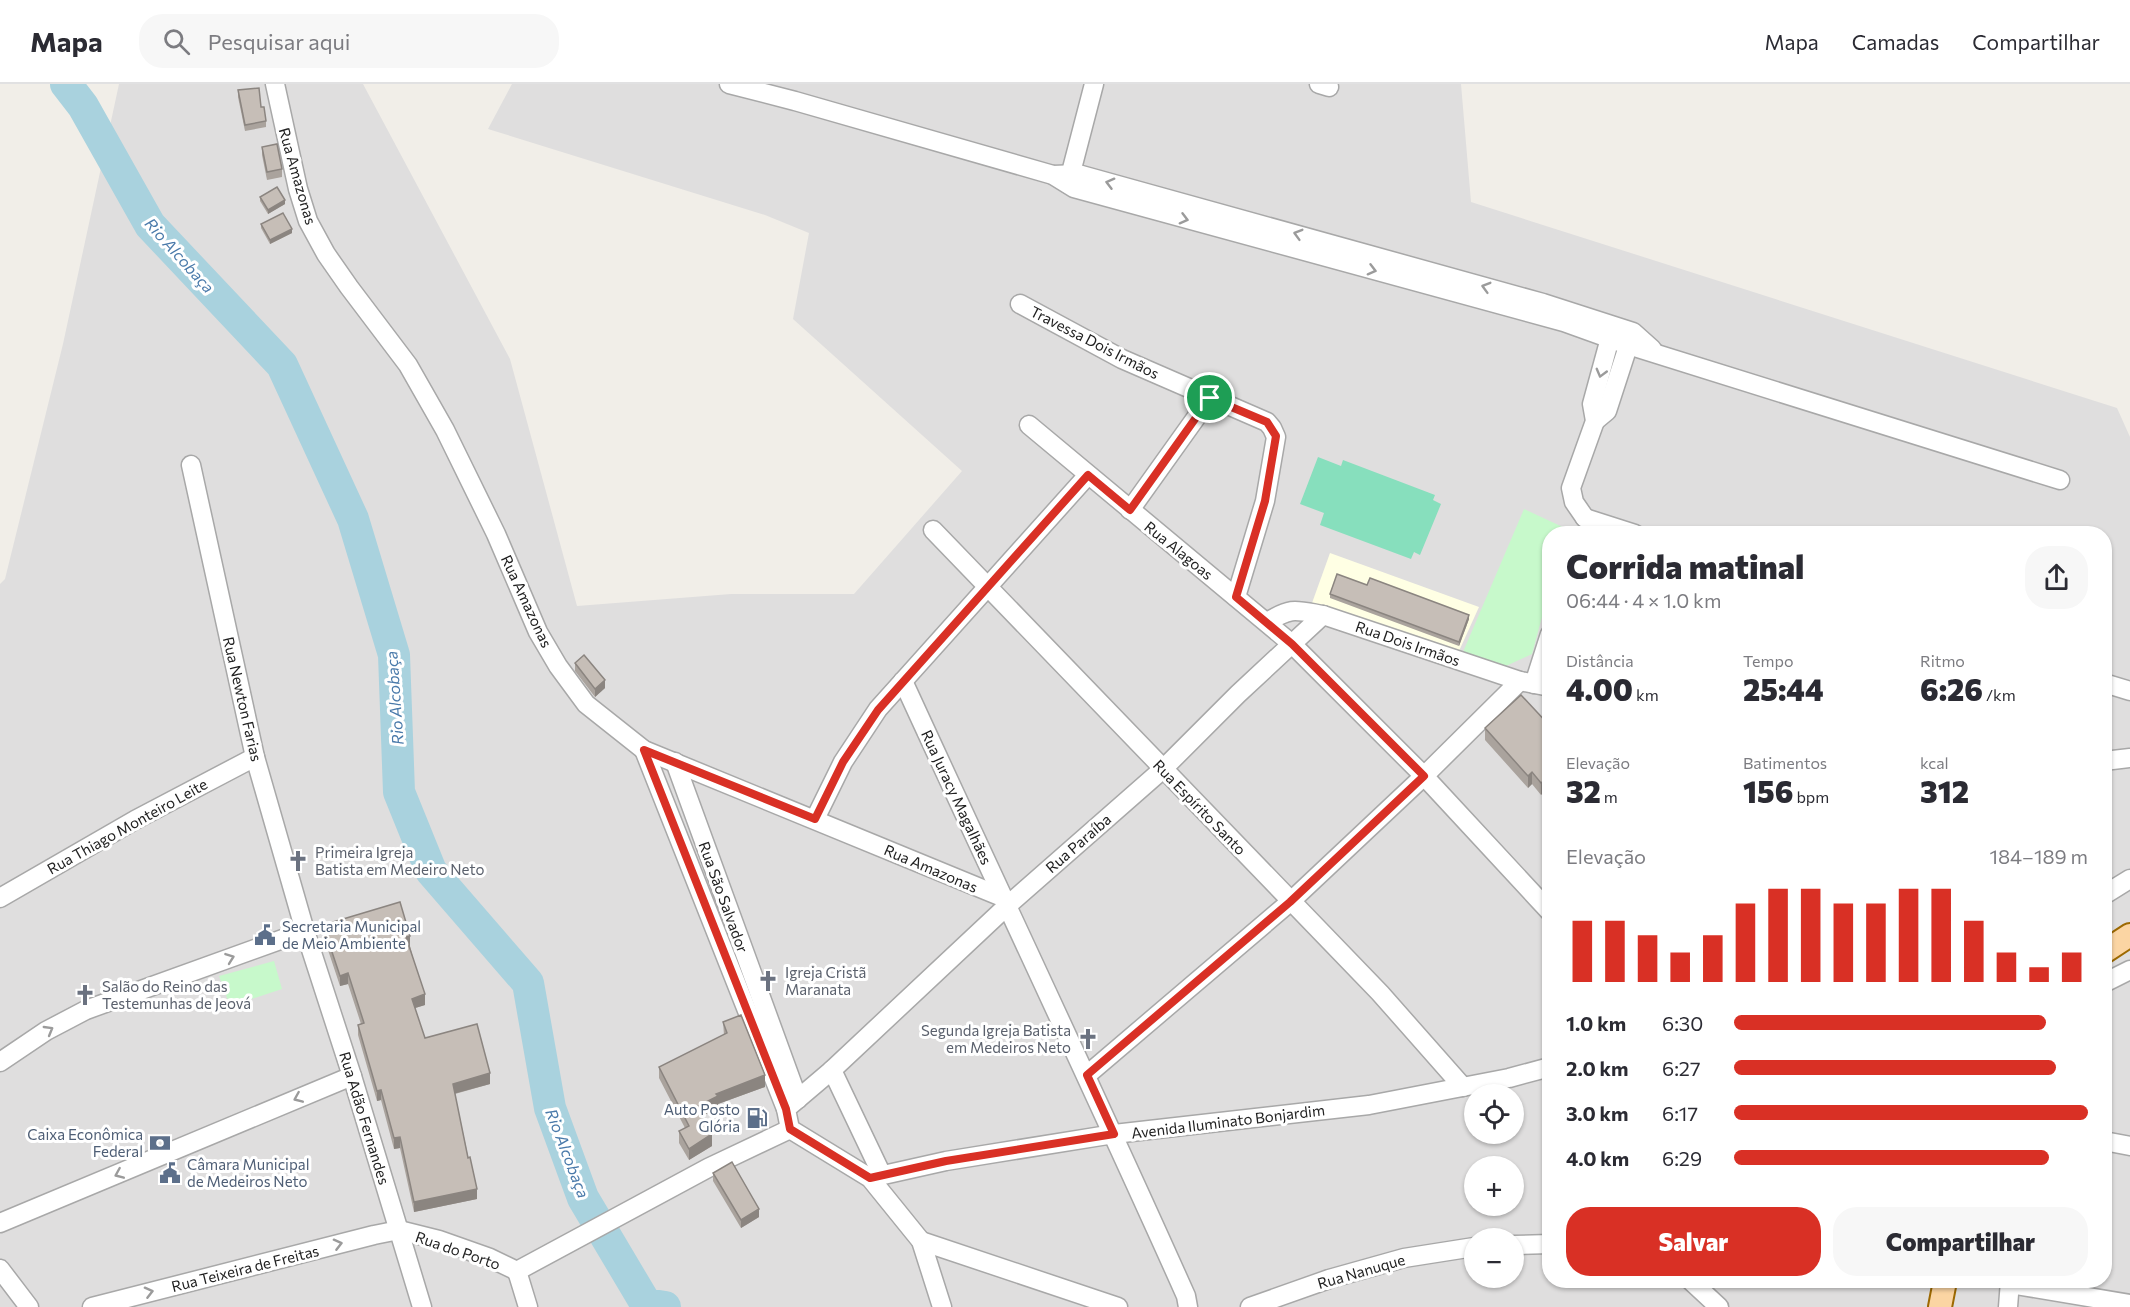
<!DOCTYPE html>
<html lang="pt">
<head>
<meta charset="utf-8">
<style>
  :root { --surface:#fff; --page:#f7f7f7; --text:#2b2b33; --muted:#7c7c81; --line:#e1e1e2; --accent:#d93025 }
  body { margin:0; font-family:Commissioner,sans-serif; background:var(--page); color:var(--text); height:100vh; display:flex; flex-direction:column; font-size:22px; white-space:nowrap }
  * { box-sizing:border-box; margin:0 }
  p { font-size:20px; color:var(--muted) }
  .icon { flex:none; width:33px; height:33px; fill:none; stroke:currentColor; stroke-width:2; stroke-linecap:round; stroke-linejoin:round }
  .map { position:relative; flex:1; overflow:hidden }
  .side { position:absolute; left:1542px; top:442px; width:570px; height:762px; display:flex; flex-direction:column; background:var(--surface); border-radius:24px; box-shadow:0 2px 4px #0004 }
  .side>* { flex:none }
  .buttons { position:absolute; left:1464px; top:1000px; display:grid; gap:12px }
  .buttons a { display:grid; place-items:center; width:60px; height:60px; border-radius:50%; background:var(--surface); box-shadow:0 2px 4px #0004; font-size:30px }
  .pin { position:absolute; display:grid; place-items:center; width:51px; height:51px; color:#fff; margin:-26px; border:3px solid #fff; border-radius:50%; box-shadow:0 2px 6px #0007 }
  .round { display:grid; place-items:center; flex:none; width:63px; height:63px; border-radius:24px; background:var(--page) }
  .overview { display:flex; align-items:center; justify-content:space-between; height:102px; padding:0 24px }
  h1 { font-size:33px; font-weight:800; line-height:45px }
  .metrics { display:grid; grid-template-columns:repeat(3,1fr); gap:9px; height:102px; padding:6px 24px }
  .metrics div { display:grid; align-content:center }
  .metrics b { font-size:30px; font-weight:800 }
  .metrics small { font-size:16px; font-weight:400 }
  .metrics p { font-size:16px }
  .chart { height:168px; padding:12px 24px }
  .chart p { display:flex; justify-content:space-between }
  .chart svg { width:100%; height:108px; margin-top:6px; stroke:var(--accent); stroke-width:6 }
  .action { display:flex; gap:12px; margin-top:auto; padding:12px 24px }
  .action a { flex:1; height:69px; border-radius:24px; background:var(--accent); color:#fff; font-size:24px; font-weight:800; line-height:69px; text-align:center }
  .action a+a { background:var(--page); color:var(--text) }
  ul { padding:0 24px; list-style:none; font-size:20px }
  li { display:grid; grid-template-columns:96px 72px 1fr; align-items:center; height:45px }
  li i { height:15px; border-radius:8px; background:var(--accent) }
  header { display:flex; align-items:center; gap:36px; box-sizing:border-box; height:84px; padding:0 30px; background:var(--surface); border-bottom:2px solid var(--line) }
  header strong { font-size:28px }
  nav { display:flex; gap:33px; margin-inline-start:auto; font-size:21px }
  .search { width:420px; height:54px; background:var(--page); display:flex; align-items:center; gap:15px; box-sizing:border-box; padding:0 21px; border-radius:24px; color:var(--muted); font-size:22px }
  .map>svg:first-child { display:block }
  .residential { fill:#dfdede; fill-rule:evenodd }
  .education { fill:#ffffe4 }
  .park { fill:#c7f9cb }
  .pitch { fill:#87dfbd }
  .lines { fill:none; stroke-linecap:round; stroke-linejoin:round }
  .river { stroke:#a9d2de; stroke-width:32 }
  .minor-casing { stroke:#a8a8a8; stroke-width:21 }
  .major-casing { stroke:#9d6901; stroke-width:26 }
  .minor { stroke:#fff; stroke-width:18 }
  .major { stroke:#fbd5a3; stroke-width:22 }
  .wall { fill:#aaa39d }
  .shaded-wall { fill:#8b8580 }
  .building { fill:#c6beb7; stroke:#8b8580; stroke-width:1.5 }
  .oneway { stroke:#9b9b9b }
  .route-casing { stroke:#fff; stroke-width:12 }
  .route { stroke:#d93025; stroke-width:8 }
  .labels { text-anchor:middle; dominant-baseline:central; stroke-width:6; stroke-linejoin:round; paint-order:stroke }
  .street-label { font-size:15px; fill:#212121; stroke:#fff }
  .worship-label { font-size:15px; fill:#5b616d; stroke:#fff; text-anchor:start }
  .service-label { font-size:15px; fill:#4e5e75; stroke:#fff; text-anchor:start }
  .water-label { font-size:16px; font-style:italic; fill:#4a7aaa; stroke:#fff }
</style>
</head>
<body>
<header>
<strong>Mapa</strong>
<div class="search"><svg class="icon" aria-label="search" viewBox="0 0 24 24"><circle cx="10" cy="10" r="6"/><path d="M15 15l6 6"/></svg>Pesquisar aqui</div>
<nav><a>Mapa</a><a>Camadas</a><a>Compartilhar</a></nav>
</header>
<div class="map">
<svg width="2130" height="1223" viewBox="0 0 2130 1223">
  <rect width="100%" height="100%" fill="#f1eee8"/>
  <!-- residential -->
  <path class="residential" d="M119,0h244l147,275 67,247 154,-12h123l108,-123 -169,-152 16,-86 -44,-18 -277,-86 24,-45h949l10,118 646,206 13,29v870h-2130v-723l5,-5 58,-235zM1550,450h554v747h-554zM1474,1011h40v39h-40zM1474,1083h40v39h-40zM1474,1155h40v39h-40z"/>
  <!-- education -->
  <path class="education" d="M1330,469l149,54 -20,44 -147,-48z"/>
  <!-- park -->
  <g class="park">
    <path d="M1524,425l43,20 -2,5h-15l-1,57 -17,63 -26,12 -43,-14z"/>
    <path d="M274,877l8,28 -52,17 -11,-30z"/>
  </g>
  <!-- pitch -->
  <path class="pitch" d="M1318,373l23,9 2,-6 92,35 -2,5 8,4 -21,51 -6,-3 -3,7 -91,-34 4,-12 -24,-9z"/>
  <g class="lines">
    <!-- river -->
    <path class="river" d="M66,0l17,22 67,119 132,140 71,154 41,136 5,137 32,79 97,112 22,125 33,90 63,106 19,3"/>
    <defs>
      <g id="minor">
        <path d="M275,0l23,105 10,32 18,33 23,33 59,78 37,65 51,104 42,98 20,34 28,38 58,46 358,147"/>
        <path d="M729,0l66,17 258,74 21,13 490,134 64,23 432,135"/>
        <path d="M1319,0l10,3"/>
        <path d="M1053,91l25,-1 465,129 90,29 19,17"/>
        <path d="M1068,100l26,-100"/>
        <path d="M1020,220l102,55 145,63 5,6 4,9 -11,64 -29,96"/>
        <path d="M1595,337l12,-10 25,-77"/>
        <path d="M1029,341l263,219 132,132 126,136"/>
        <path d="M191,381l64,292 50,174 47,145 70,231"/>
        <path d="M1130,426l80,-112"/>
        <path d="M1585,434l-11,-16 -3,-14 24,-67 -3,-17 21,-77"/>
        <path d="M1585,434l50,16"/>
        <path d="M933,446l447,463 83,94"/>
        <path d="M1267,538c25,-15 28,-12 56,-7l197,66 30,6"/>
        <path d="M903,597c94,205 191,409 283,615l2,11"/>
        <path d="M2104,599l26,8"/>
        <path d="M1534,600l16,-50"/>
        <path d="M644,666l142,359"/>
        <path d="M2104,677l26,-3"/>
        <path d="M675,678l123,337"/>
        <path d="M815,735l28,-57 35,-53 210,-234"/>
        <path d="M2104,811l26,-16"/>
        <path d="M0,814l135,-78 120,-63"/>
        <path d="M2104,899l26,-13"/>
        <path d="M0,978l46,-31 40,-21 219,-79"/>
        <path d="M832,986l50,105"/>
        <path d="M1087,991l203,-173 134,-126 96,-95"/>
        <path d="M2104,1057l26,5"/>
        <path d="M870,1094l76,-17 168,-27 255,-29 140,-27 41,-11"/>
        <path d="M0,1139l352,-147"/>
        <path d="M921,1157l197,66"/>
        <path d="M1514,1161l36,-1"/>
        <path d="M0,1185l29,38"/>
        <path d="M517,1187l191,-103 82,-39"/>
        <path d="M517,1187l11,36"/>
        <path d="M1691,1197l28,26"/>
        <path d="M2010,1200l120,20"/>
        <path d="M92,1223l282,-72 25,-5 40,10 51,18 27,13"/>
        <path d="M942,1223l-21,-66 -51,-63 -80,-49 -4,-20 46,-39 175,-164 156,-137 75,-75 85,-79"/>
        <path d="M1250,1223l79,-28 75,-21 70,-11"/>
        <path d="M2008,1223l2,-26"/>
      </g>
      <g id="major">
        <path d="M2104,868l26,-17"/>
        <path d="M1940,1223l5,-26"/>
      </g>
    </defs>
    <!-- minor casing -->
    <use href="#minor" class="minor-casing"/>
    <!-- major casing -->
    <use href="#major" class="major-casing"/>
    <!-- minor -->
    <use href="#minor" class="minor"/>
    <!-- major -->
    <use href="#major" class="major"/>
  </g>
  <!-- wall -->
  <g class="wall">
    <path d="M238,6l23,17 5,14v6l-21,4 -7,-34z"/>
    <path d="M262,63l20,22v8l-15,3 -5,-25z"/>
    <path d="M260,113l25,7 -17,10 -8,-13z"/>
    <path d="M261,140l31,9 -22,11 -9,-16z"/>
    <path d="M1367,501l102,34 -10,27 -129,-48v-4z"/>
    <path d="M575,579l30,25 -10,9 -20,-26z"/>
    <path d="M1550,642l-9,69 -9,-11 -4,4 -43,-48v-12z"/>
    <path d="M323,841l87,21 15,59 -10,3 10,30 65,46 -35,10 22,105 -63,13 -14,-64 -6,1 -13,-49 -4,1 -19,-66v-10l3,-1 -13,-40 -8,2 -17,-51z"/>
    <path d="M723,938l42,65 -47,17v4l-17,8 11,30 -23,14 -10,-17v-12l6,-3 -26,-50v-11l65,-32z"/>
    <path d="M713,1089l46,44 -18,11 -28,-47z"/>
  </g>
  <!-- shaded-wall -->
  <g class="shaded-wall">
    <path d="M285,116v4l-17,10v-4z"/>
    <path d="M292,145v4l-22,11v-4z"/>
    <path d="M1469,531v4l-10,27v-4z"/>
    <path d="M605,596v8l-10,9v-8z"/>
    <path d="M1532,688v12l-4,4v-12z"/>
    <path d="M1550,691v12l-9,8v-12z"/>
    <path d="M410,852v10l-4,2v-11z"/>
    <path d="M348,889v11l-8,2v-10z"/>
    <path d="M425,910v11l-13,4v-10z"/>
    <path d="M490,989v11l-37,10v-10z"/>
    <path d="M765,991v12l-47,17v4l-22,11v-12l20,-13z"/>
    <path d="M381,1006v10l-4,1v-10z"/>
    <path d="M712,1050v12l-23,14v-11z"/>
    <path d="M400,1053v11l-6,1v-11z"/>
    <path d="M477,1105v10l-63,13v-10z"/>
    <path d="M759,1125v8l-18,11v-8z"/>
  </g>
  <!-- building -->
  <g class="building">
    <path d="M259,4l2,19h3l2,14 -21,4 -7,-35z"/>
    <path d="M277,60l5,25 -15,3 -5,-25z"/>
    <path d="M277,103l8,13 -17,10 -8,-13z"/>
    <path d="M283,129l9,16 -22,11 -9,-16z"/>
    <path d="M1337,490l30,11 3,-7 99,37 -10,27 -129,-48z"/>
    <path d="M584,571l21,25 -10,9 -20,-26z"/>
    <path d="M1521,611l29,31v49l-9,8 -9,-11 -4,4 -43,-48z"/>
    <path d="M400,818l10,34 -4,1 19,57 -13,5 13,39 52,-14 13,49 -37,11 15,74 2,-1 7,32 -63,13 -14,-65 -6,1 -13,-48 -4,1 -19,-66 6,-2 -16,-50 -8,3 -17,-51z"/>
    <path d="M741,931l24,60 -49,19 2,2 -22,11 16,27 -23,15 -10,-18 10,-5 -30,-59 68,-34 -4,-11z"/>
    <path d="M732,1078l27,47 -18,11 -28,-47z"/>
  </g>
  <!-- one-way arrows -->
  <defs><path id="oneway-chevron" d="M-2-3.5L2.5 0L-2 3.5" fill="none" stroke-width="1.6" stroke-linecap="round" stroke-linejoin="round" transform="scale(1.5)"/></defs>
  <g class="oneway">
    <use href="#oneway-chevron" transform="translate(1110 99) rotate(-165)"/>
    <use href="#oneway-chevron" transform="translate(1184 135) rotate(15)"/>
    <use href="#oneway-chevron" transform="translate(1298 150) rotate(-164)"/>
    <use href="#oneway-chevron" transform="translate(1372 186) rotate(15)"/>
    <use href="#oneway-chevron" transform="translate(1486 203) rotate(-164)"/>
    <use href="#oneway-chevron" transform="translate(1601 289) rotate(105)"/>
    <use href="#oneway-chevron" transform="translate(230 874) rotate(-20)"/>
    <use href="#oneway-chevron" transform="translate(49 946) rotate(-30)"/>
    <use href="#oneway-chevron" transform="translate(298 1014) rotate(157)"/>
    <use href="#oneway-chevron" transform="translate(119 1090) rotate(157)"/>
    <use href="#oneway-chevron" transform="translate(338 1160) rotate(-14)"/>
    <use href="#oneway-chevron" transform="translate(149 1208) rotate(-14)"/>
  </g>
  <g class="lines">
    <defs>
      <path id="route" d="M1210,314l57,24 9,14 -11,65 -29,96 56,47 132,132 -134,126 -203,173 27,59 -168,27 -76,17 -80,-49 -4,-20 -142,-359 171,69 28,-57 35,-52 210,-235 42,35z"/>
    </defs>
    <!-- route casing -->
    <use href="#route" class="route-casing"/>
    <!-- route -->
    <use href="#route" class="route"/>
  </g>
  <!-- icons -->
  <defs>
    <symbol id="church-bare" viewBox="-9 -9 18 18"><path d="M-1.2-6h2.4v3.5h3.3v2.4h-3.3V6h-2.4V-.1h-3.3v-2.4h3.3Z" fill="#6b7280" stroke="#fff" stroke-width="2.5" paint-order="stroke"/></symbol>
    <symbol id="civic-bare" viewBox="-9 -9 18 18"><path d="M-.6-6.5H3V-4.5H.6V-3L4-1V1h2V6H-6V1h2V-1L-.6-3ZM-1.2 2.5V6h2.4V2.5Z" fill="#5c6f8a" stroke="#fff" stroke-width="2.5" paint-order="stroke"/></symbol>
    <symbol id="fuel-bare" viewBox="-9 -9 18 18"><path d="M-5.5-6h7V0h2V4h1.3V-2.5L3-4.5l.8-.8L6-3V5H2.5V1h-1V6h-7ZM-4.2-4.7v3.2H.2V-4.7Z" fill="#5c6f8a" stroke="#fff" stroke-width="2.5" paint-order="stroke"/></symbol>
    <symbol id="bank-bare" viewBox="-9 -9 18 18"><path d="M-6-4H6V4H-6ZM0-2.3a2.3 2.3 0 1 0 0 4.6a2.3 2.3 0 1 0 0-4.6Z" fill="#5c6f8a" stroke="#fff" stroke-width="2.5" paint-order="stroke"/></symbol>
  </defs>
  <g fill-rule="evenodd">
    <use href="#church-bare" x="283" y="762" width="30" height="30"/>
    <use href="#civic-bare" x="250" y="836" width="30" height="30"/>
    <use href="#church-bare" x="753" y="882" width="30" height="30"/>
    <use href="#church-bare" x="70" y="896" width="30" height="30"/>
    <use href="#church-bare" x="1073" y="940" width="30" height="30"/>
    <use href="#fuel-bare" x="742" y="1019" width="30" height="30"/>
    <use href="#bank-bare" x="145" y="1044" width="30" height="30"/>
    <use href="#civic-bare" x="155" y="1074" width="30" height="30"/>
  </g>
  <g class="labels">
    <!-- street labels -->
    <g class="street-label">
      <text transform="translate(298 92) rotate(74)">Rua Amazonas</text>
      <text transform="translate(1095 258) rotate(27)">Travessa Dois Irmãos</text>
      <text transform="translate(1179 466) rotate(39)">Rua Alagoas</text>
      <text transform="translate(527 517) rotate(65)">Rua Amazonas</text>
      <text transform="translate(1408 559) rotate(19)">Rua Dois Irmãos</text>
      <text transform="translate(243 615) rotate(77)">Rua Newton Farias</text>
      <text transform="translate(957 713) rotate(65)">Rua Juracy Magalhães</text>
      <text transform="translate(1200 723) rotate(46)">Rua Espírito Santo</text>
      <text transform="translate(127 742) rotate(-29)">Rua Thiago Monteiro Leite</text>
      <text transform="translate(1078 759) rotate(-41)">Rua Paraíba</text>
      <text transform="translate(931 784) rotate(23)">Rua Amazonas</text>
      <text transform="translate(724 813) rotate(70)">Rua São Salvador</text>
      <text transform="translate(365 1034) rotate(73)">Rua Adão Fernandes</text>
      <text transform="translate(1228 1037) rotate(-7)">Avenida Iluminato Bonjardim</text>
      <text transform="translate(458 1166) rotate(19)">Rua do Porto</text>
      <text transform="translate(245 1184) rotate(-14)">Rua Teixeira de Freitas</text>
      <text transform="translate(1361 1187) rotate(-16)">Rua Nanuque</text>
    </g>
    <!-- worship labels -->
    <g class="worship-label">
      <text x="315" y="768">Primeira Igreja<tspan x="315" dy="17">Batista em Medeiro Neto</tspan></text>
      <text x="785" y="888">Igreja Cristã<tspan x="785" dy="17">Maranata</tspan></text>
      <text x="102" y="902">Salão do Reino das<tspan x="102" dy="17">Testemunhas de Jeová</tspan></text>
      <text x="1071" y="946" text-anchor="end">Segunda Igreja Batista<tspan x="1071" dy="17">em Medeiros Neto</tspan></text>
    </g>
    <!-- service labels -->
    <g class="service-label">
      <text x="282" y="842">Secretaria Municipal<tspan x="282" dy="17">de Meio Ambiente</tspan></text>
      <text x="740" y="1025" text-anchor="end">Auto Posto<tspan x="740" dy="17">Glória</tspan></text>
      <text x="143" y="1050" text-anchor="end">Caixa Econômica<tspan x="143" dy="17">Federal</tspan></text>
      <text x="187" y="1080">Câmara Municipal<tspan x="187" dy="17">de Medeiros Neto</tspan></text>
    </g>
    <!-- water labels -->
    <g class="water-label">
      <text transform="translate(180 171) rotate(48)">Rio Alcobaça</text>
      <text transform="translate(394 614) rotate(-94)">Rio Alcobaça</text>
      <text transform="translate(568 1069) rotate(69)">Rio Alcobaça</text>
    </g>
  </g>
</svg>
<div class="buttons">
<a><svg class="icon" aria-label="locate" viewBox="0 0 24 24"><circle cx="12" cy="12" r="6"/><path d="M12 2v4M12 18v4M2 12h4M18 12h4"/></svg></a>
<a>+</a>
<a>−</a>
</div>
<div class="pin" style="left:1210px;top:314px;background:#1e9e55"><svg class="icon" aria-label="arrive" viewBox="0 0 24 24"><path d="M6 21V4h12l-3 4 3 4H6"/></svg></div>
<section class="side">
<div class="overview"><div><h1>Corrida matinal</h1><p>06:44 · 4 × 1.0 km</p></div><a class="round"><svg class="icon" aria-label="share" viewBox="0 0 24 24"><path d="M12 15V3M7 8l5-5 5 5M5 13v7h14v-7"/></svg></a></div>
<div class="metrics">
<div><p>Distância</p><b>4.00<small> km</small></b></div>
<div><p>Tempo</p><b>25:44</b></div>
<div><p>Ritmo</p><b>6:26<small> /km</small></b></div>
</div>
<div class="metrics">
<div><p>Elevação</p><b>32<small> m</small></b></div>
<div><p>Batimentos</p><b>156<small> bpm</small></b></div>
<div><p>kcal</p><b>312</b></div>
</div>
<div class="chart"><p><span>Elevação</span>184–189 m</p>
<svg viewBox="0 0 160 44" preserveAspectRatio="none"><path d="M5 44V19M15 44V19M25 44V25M35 44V32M45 44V25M55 44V12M65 44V6M75 44V6M85 44V12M95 44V12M105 44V6M115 44V6M125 44V19M135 44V32M145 44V38M155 44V32"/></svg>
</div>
<ul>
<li><b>1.0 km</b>6:30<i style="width:88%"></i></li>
<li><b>2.0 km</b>6:27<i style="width:91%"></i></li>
<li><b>3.0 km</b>6:17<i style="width:100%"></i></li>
<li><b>4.0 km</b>6:29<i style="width:89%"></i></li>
</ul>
<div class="action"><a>Salvar</a><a>Compartilhar</a></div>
</section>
</div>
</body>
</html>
